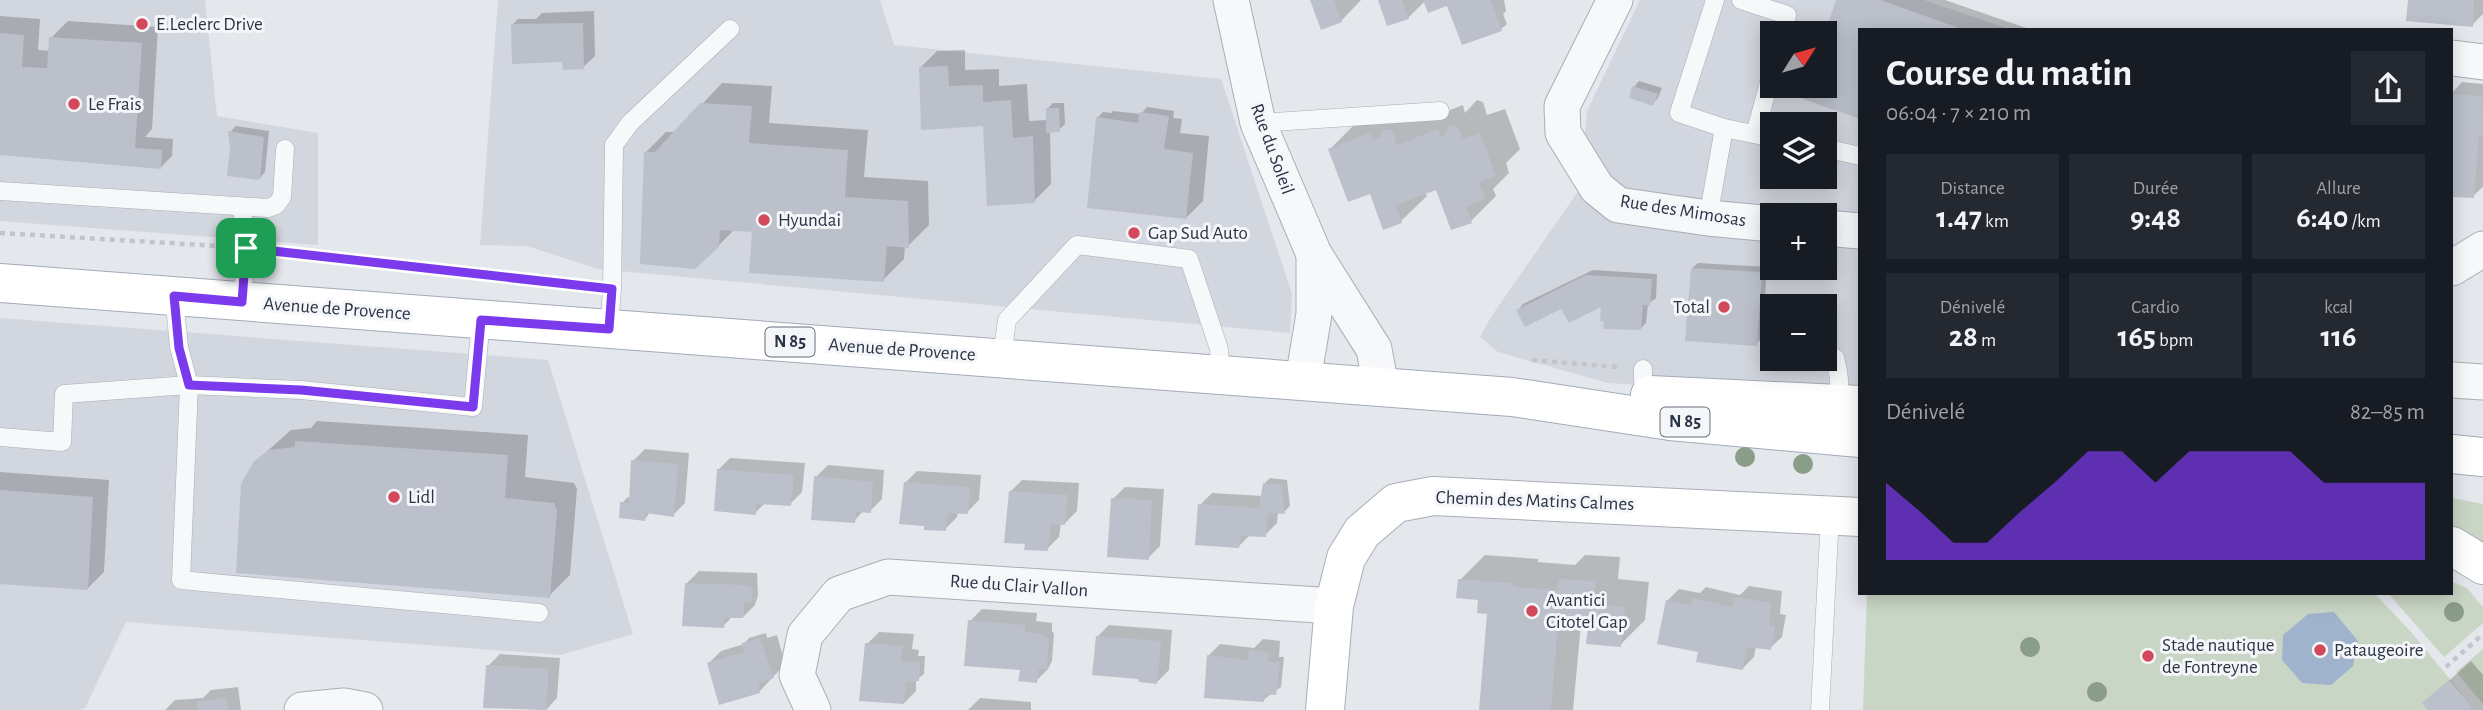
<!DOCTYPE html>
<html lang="fr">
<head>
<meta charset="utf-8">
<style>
  :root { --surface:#171b24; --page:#242831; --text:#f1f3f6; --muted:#9ea1a6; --accent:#7c3aed }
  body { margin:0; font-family:"Alegreya Sans",sans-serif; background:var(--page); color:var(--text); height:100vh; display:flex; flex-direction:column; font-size:26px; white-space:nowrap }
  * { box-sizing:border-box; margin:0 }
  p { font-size:23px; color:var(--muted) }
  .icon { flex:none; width:38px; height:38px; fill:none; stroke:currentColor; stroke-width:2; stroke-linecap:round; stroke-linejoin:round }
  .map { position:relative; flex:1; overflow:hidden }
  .drawer { position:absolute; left:1858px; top:28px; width:595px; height:567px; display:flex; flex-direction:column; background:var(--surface); border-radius:0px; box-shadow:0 4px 18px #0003 }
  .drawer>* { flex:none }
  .needle { width:46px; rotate:53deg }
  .buttons { position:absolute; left:1760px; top:21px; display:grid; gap:14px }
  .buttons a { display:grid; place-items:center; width:77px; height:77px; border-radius:0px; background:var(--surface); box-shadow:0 4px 18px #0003; font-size:35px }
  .pin { position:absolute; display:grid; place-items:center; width:60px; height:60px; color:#fff; margin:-30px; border-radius:14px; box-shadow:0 4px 10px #0006 }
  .round { display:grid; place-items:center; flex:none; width:74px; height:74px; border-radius:0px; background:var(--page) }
  .head { display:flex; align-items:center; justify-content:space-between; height:119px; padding:0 28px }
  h1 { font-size:38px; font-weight:700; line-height:52px }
  .figures { display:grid; grid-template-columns:repeat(3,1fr); gap:10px; height:119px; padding:7px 28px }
  .figures div { display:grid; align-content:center; border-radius:0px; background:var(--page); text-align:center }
  .figures b { font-size:30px; font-weight:700 }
  .figures small { font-size:19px; font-weight:400 }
  .figures p { font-size:19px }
  .chart { height:196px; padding:14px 28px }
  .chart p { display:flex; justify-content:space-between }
  .chart svg { width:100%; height:126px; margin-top:7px; fill:var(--accent); opacity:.7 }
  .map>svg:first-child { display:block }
  .built { fill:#d2d6de; fill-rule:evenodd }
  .green { fill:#c9d6c5 }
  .water { fill:#9fb4cc }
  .shadow { fill:#0003 }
  .building { fill:#bbc0ca }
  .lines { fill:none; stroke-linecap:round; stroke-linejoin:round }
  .lane-casing { stroke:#a9aeb7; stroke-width:19 }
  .street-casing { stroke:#a9aeb7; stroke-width:37 }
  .secondary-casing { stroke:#a9aeb7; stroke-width:40 }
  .primary-casing { stroke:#a3abb8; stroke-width:40 }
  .path { stroke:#c2c5cb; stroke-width:4.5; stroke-dasharray:5 5; stroke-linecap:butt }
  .lane { stroke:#f7f8fa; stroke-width:18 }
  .street { stroke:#f7f8fa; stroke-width:35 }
  .secondary { stroke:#fff; stroke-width:38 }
  .primary { stroke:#fff; stroke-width:38 }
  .tree { fill:#899d89 }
  .route-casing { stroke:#fff; stroke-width:14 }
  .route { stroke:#7c3aed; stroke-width:9 }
  .poi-dot { fill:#d1495b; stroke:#f4f6f9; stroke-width:2.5 }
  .labels { text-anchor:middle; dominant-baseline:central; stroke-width:6; stroke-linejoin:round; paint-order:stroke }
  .shield { fill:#f4f6f9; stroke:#676e7b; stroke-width:2 }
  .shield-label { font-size:18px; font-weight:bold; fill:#2b3445 }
  .poi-label { font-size:19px; fill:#2b3445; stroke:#f4f6f9; text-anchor:start }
  .street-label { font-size:19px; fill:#2b3445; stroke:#f4f6f9 }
</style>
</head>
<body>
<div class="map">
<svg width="2483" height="710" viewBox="0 0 2483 710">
  <rect width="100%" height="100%" fill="#e4e7ec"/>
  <!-- built -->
  <g class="built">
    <path d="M0,0h205l12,116 101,17v112l-318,-24z"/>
    <path d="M498,0h382l14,45 327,34 71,215 -2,39 -692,-64 -71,-23 -47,-1z"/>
    <path d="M1640,0h284l88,30h-152v368l-252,-15 -110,-31 -18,-15 11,-20 88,-127 8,-79zM1773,33h52v53h-52zM1773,124h52v53h-52zM1773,215h52v53h-52zM1773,306h52v53h-52z"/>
    <path d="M0,318l548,42 85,274 -73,21 -434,-33 -41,86 -7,2h-78z"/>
  </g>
  <!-- green -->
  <g class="green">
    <path d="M2452,498l31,6v50l-31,-20z"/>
    <path d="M2452,582l15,6 16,19v16l-39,34 -56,-64h64z"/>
    <path d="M1867,593h507l37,39 64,78h-612z"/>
    <path d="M2483,649v55l-27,-32z"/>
  </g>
  <!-- water -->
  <path class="water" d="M2334,612l24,29 -5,25 -22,19 -29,-2 -20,-23 1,-25 25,-21z"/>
  <!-- shadow -->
  <g class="shadow">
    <path d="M1312,0h49l-20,21z"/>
    <path d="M1380,0h124l2,11 -3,3 4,10 -6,5 -53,-25 -23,-3 -17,17z"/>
    <path d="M1838,0h107l87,30h-172v87l-55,-19 4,-12h16z"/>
    <path d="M2409,0h74v14l-11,11z"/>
    <path d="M594,11l1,45 -12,11 -19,-7 -52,-35 6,-6h18l6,-6z"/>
    <path d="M0,16l40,3 -2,31 12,1 1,-13 17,-17 90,6 -6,102 -7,8 28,2 -1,17 -12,12 -160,-14z"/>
    <path d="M965,50v20l34,-1v17l28,-2 2,37 19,-1 -1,-11 6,-6h11l1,21 -6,6 -9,1 1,53 -17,17 -50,-76 -64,-57 17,-17z"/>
    <path d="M1639,81l23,7 -4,10 -6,6 -18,-17z"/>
    <path d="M2462,82l21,2v103l-10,9 -21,-3v-100z"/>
    <path d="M722,83l50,3 -3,37 99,7 -4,47 64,4 1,44 -21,21 -3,-1 -1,14 -21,21 -129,-50 -19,-1 -17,17 -72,-94 20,-20h10z"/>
    <path d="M1477,100l6,2 4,13 18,-6 15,40 -14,14 3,10 -16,16 3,7 -25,25 -34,-33 -12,4 2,4 -26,25 -17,7 -13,-36 -41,-43 25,-25 67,-3 41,-16 2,8z"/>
    <path d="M1147,107l27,4 -1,7 9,1 -2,14 29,3 -6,65 -17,17 -89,-100 6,-6 8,1 2,-2 28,3z"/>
    <path d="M236,126l33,5 -4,41 -5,6 -28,-30 -2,-16z"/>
    <path d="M1698,263l69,4 -5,71 -6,6 -64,-76z"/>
    <path d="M1593,270l64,4 -1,24 -8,6 -2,19 -6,6 -37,-25 -85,6 5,-6z"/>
    <path d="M317,421l211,14 -3,42 49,6 3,6 -7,86 -21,21 -294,-134 36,-32 20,-2z"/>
    <path d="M645,449l44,4 -4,50 -12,12 -23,-3 -5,7 -23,-16 6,-6 3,1 2,-37z"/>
    <path d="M730,458l75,5 -3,29 -12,12 -25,-1 -10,10 -37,-43z"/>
    <path d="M828,465l56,5 -2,29 -12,12 -6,-1 -10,11 -38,-44z"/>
    <path d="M917,471l64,4 -2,25 -12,12h-9l-1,5 -12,12 -40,-46z"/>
    <path d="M0,472l109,8 -5,92 -17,17 -87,-7z"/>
    <path d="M1270,478l17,2 3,26 -6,6 -6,-1 -1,12 -12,12h-15l-11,11 -39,-41 12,-12 51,3 1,-12z"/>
    <path d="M1022,480l57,3 -2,28 -12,12h-4l-2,14 -12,12 -21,-7 -16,-50z"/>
    <path d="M1125,487l39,2 -4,57 -12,12 -35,-59z"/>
    <path d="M1485,555l53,4v3l37,3 10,-10 35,2 -2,22 31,3 -4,38 -25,25 -31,-20 -8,-1 -8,86h-92l8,-98 -9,-13 -20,-19z"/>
    <path d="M699,571l58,2 1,22 -3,10 -12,12 -10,-1 -10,10 -36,-43z"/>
    <path d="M1749,586l33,5 -2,23 6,1 -4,22 -12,11 -14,-2 -2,11 -12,12 -41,-19 -34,-49 12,-12 21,4 6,-6 34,8z"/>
    <path d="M982,609l55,4 -1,8 16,2v9l2,1 -2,28 -4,8 -12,12 -66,-60z"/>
    <path d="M1109,625l63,5 -3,40 -12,12 -17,-5 -43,-40z"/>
    <path d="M879,632l35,2 -2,15 7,1 -1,6h7l-1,18 -8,6v11l-12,12 -37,-59z"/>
    <path d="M766,633l1,5 10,-3 8,29 -26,28 -50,-29 12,-12 23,-7 5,-6z"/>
    <path d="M1263,639l17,2 -1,16h5l-3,30 -18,13 -55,-44 12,-12 34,4z"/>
    <path d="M500,654l60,4 -3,40 -11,12 -61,-4 3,-40z"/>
    <path d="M2471,661l12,14v35h-56l1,-1 -4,-6z"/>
    <path d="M238,687l3,23h-76l10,-10 28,-2 8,-8z"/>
    <path d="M980,698l51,4v8h-63z"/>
  </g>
  <!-- building -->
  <g class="building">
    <path d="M1310,0h24l8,22 -21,8z"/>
    <path d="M1378,0h24l7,19 -22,7z"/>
    <path d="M1423,0h68l11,31 -40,14 -15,-39 -19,7z"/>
    <path d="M1836,0h44l85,30h-105v89l-57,-20 4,-13h18v-53z"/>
    <path d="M2408,0h66l-1,27 -67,-6z"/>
    <path d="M583,23l1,46 -21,1 -1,-8 -50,2 -1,-40z"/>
    <path d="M0,33l24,2 -2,32 25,1 2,-31 93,6 -7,105 27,2 -1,19 -161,-14z"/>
    <path d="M948,66l1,20 34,-1v17l28,-2 2,38 20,-2 2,67 -48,3 -4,-80 -62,4 -2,-63z"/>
    <path d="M1632,86l26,8 -5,12 -24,-8z"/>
    <path d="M2452,94l30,2 1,39h-4l-5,63 -22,-1z"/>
    <path d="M700,103l52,3 -3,37 99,7 -3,47 63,4 1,47 -22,-2 -3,36 -135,-9 3,-41 -32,-2 -1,17 -24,22 -55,-5 4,-112h11z"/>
    <path d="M1046,108h13l1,24 -14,1z"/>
    <path d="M1139,112l30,4 -5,33 29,4 -7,66 -99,-11 9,-91 42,6z"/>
    <path d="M1449,125l9,2 4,12 18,-6 16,43 -17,6 6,17 -19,8 6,16 -21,7 -15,-40 -40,15 6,18 -19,7 -13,-36 -22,8 -20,-53 42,-16 3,7 7,-3 2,-6 5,-2 6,2 4,14 41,-16 2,7 5,-1z"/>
    <path d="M228,131l36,6 -4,43 -33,-4 3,-28z"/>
    <path d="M1691,268l71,4 -5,74 -72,-5z"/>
    <path d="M1586,275l66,4 -2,27 -7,-1 -2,25 -38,-1 1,-7 -4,-1 1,-14 -32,16 -8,-14 -36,18 -9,-17z"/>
    <path d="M295,441l213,14 -3,43 49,5 3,8 -7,87 -314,-25 5,-89 13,-23 15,-11 26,-3z"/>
    <path d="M631,460l47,4 -4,53 -28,-4 -1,8 -26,-3 1,-16 9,1z"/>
    <path d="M717,469l77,6 -3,31 -35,-2v11l-42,-4z"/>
    <path d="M814,476l59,6 -2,31 -15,-1 -1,11 -44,-3z"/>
    <path d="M904,482l66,5 -2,27 -20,-1 -2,18 -22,-1v-4l-25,-2z"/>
    <path d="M1263,483l19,2 3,29 -17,-1 -2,24 -25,-1 -2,12 -44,-3 3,-41 61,4z"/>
    <path d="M0,490l93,7 -5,93 -88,-6z"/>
    <path d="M1009,491l59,4 -3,30 -14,-1 -3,27 -24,-1 1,-6 -21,-1z"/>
    <path d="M1111,498l41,2 -3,60 -42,-3z"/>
    <path d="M1458,579l55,4v4l45,3 1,-11 37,2 -2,23 31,3 -4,40 -35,-3 2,-18 -30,-2 -7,86h-72l8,-96 -10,-1 1,-13 -22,-2z"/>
    <path d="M685,583l61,2v2h7l-1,15h-7l-2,16h-18l-1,10 -42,-2z"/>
    <path d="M1735,597l36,6 -2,22 6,1 -4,24 -24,-3 -4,23 -47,-8 2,-10 -41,-8 9,-44 25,5 2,-7 40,9z"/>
    <path d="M968,620l57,5v7l16,2v2l8,2 -2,31h-8l-2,14 -19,-2 2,-11 -56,-4z"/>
    <path d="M1096,636l65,5 -4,43 -18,-2 -1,-3 -46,-4z"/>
    <path d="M760,638l14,40 -16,5 2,10 -41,12 -12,-42 37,-11 -2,-9z"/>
    <path d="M865,643l38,3 -2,15 19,1 -1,19 -13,1 -2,22 -45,-3z"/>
    <path d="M1249,650l20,2 -1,10h12l-4,33 -11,-1 -1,8 -60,-4 3,-43 41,5z"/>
    <path d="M486,665l63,4 -3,41 -63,-2z"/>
    <path d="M2449,680l26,30h-48l-5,-7z"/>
    <path d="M227,698l1,12h-30l-1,-9z"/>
  </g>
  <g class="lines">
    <defs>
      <g id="lane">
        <path d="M1715,0l-36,113 45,15"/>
        <path d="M1741,0l46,15 -5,18"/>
        <path d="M1258,123l182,-12"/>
        <path d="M1755,134l18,-66"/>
        <path d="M1825,148l35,8"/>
        <path d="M0,191l268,17 8,-3 6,-8 3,-48"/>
        <path d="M1708,218l16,-90 49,10"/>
        <path d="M174,296l5,51 10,38 -8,195 358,33"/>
        <path d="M242,302l4,-54 -4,-41"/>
        <path d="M609,329l3,-40 2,-144 16,-22 100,-94"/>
        <path d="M1002,358l5,-38 70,-75 112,14 30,90 1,25"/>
        <path d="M1643,369v12l10,17"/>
        <path d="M1833,408c10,-14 6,-34 2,-50"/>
        <path d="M0,437l62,5 2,-48 125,-9 112,5 172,17 8,-87"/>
        <path d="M1820,710l10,-195"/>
      </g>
      <g id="street">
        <path d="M1231,0l27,123 56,131 60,95 7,38"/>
        <path d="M1615,0l-53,106 1,27 34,55 21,17 90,13 65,6"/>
        <path d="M2452,58l31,4"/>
        <path d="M1825,228l35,3"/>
        <path d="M2452,268l31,-19"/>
        <path d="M1303,380l11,-66v-60"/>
        <path d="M2452,380l31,2"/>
        <path d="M302,710l42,-4 21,4"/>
        <path d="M813,710l-16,-35 8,-40 34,-41 49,-17 446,29"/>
      </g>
      <g id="secondary">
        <path d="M2452,546l31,19"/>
        <path d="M1325,710l9,-104 12,-48 16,-26 34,-29 37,-7 427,21"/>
      </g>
      <g id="primary">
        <path d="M0,283l1512,114 158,24 190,17"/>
        <path d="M1650,395l210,10"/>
        <path d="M2452,454l31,3"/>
      </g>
    </defs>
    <!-- lane casing -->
    <use href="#lane" class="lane-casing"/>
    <!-- street casing -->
    <use href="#street" class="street-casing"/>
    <!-- secondary casing -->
    <use href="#secondary" class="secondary-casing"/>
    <!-- primary casing -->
    <use href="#primary" class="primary-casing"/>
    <!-- path -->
    <g class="path">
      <path d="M0,233l219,13"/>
      <path d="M270,250l318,37"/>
      <path d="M1532,360l85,7"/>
      <path d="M2446,667l37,-33"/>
    </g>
    <!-- lane -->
    <use href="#lane" class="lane"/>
    <!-- street -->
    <use href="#street" class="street"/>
    <!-- secondary -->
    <use href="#secondary" class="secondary"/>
    <!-- primary -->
    <use href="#primary" class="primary"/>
  </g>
  <!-- trees -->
  <g class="tree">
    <circle cx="1745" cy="457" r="10"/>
    <circle cx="1803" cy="464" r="10"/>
    <circle cx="2454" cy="612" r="10"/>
    <circle cx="2030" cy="647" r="10"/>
    <circle cx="2097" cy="692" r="10"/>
  </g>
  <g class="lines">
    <defs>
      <path id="route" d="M246,248l366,41 -3,40 -128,-9 -8,87 -172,-17 -112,-5 -10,-37 -5,-52 68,6z"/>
    </defs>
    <!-- route casing -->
    <use href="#route" class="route-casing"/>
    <!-- route -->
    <use href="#route" class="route"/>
  </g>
  <!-- markers -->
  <g class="poi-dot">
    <circle cx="142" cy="24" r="7"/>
    <circle cx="74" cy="104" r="7"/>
    <circle cx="764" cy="220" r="7"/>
    <circle cx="1134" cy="233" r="7"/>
    <circle cx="1724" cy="307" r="7"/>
    <circle cx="394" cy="497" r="7"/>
    <circle cx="1532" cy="611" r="7"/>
    <circle cx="2320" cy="650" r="7"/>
    <circle cx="2148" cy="656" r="7"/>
  </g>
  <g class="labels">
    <!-- shield labels -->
    <g class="shield">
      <rect x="765.5" y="327.5" width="49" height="29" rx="5"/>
      <rect x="1660.5" y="407.5" width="49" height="29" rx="5"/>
    </g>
    <g class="shield-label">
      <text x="790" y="342">N 85</text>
      <text x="1685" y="422">N 85</text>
    </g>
    <!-- poi labels -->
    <g class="poi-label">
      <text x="156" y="24">E.Leclerc Drive</text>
      <text x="88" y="104">Le Frais</text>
      <text x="778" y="220">Hyundai</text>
      <text x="1148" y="233">Gap Sud Auto</text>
      <text x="1710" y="307" text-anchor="end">Total</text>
      <text x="408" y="497">Lidl</text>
      <text x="1546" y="600">Avantici<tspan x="1546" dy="22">Citotel Gap</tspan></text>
      <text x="2162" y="645">Stade nautique<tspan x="2162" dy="22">de Fontreyne</tspan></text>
      <text x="2334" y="650">Pataugeoire</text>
    </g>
    <!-- street labels -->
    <g class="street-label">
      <text transform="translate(1272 149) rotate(70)">Rue du Soleil</text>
      <text transform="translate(1683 211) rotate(9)">Rue des Mimosas</text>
      <text transform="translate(337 309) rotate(4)">Avenue de Provence</text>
      <text transform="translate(902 350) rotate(4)">Avenue de Provence</text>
      <text transform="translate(1535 501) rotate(2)">Chemin des Matins Calmes</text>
      <text transform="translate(1019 586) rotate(4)">Rue du Clair Vallon</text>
    </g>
  </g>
</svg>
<div class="buttons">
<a><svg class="needle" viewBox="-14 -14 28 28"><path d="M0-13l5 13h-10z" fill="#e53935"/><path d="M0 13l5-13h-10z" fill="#9ea1a6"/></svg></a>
<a><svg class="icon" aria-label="layers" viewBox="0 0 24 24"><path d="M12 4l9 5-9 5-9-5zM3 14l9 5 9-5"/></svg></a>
<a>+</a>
<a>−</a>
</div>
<div class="pin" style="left:246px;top:248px;background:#1e9e55"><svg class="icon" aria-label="arrive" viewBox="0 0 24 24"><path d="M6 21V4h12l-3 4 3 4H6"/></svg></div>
<section class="drawer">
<div class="head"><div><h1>Course du matin</h1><p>06:04 · 7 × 210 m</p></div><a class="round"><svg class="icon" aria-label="share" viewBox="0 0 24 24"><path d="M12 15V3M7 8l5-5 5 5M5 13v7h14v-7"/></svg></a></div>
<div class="figures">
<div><p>Distance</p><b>1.47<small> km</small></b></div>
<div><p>Durée</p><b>9:48</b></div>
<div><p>Allure</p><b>6:40<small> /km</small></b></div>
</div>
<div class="figures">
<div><p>Dénivelé</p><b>28<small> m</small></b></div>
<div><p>Cardio</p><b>165<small> bpm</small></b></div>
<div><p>kcal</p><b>116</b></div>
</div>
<div class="chart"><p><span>Dénivelé</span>82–85 m</p>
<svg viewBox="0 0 160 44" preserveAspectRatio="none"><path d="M0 44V17L10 27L20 38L30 38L40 27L50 17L60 6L70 6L80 17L90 6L100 6L110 6L120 6L130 17L140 17L150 17L160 17V44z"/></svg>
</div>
</section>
</div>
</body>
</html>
